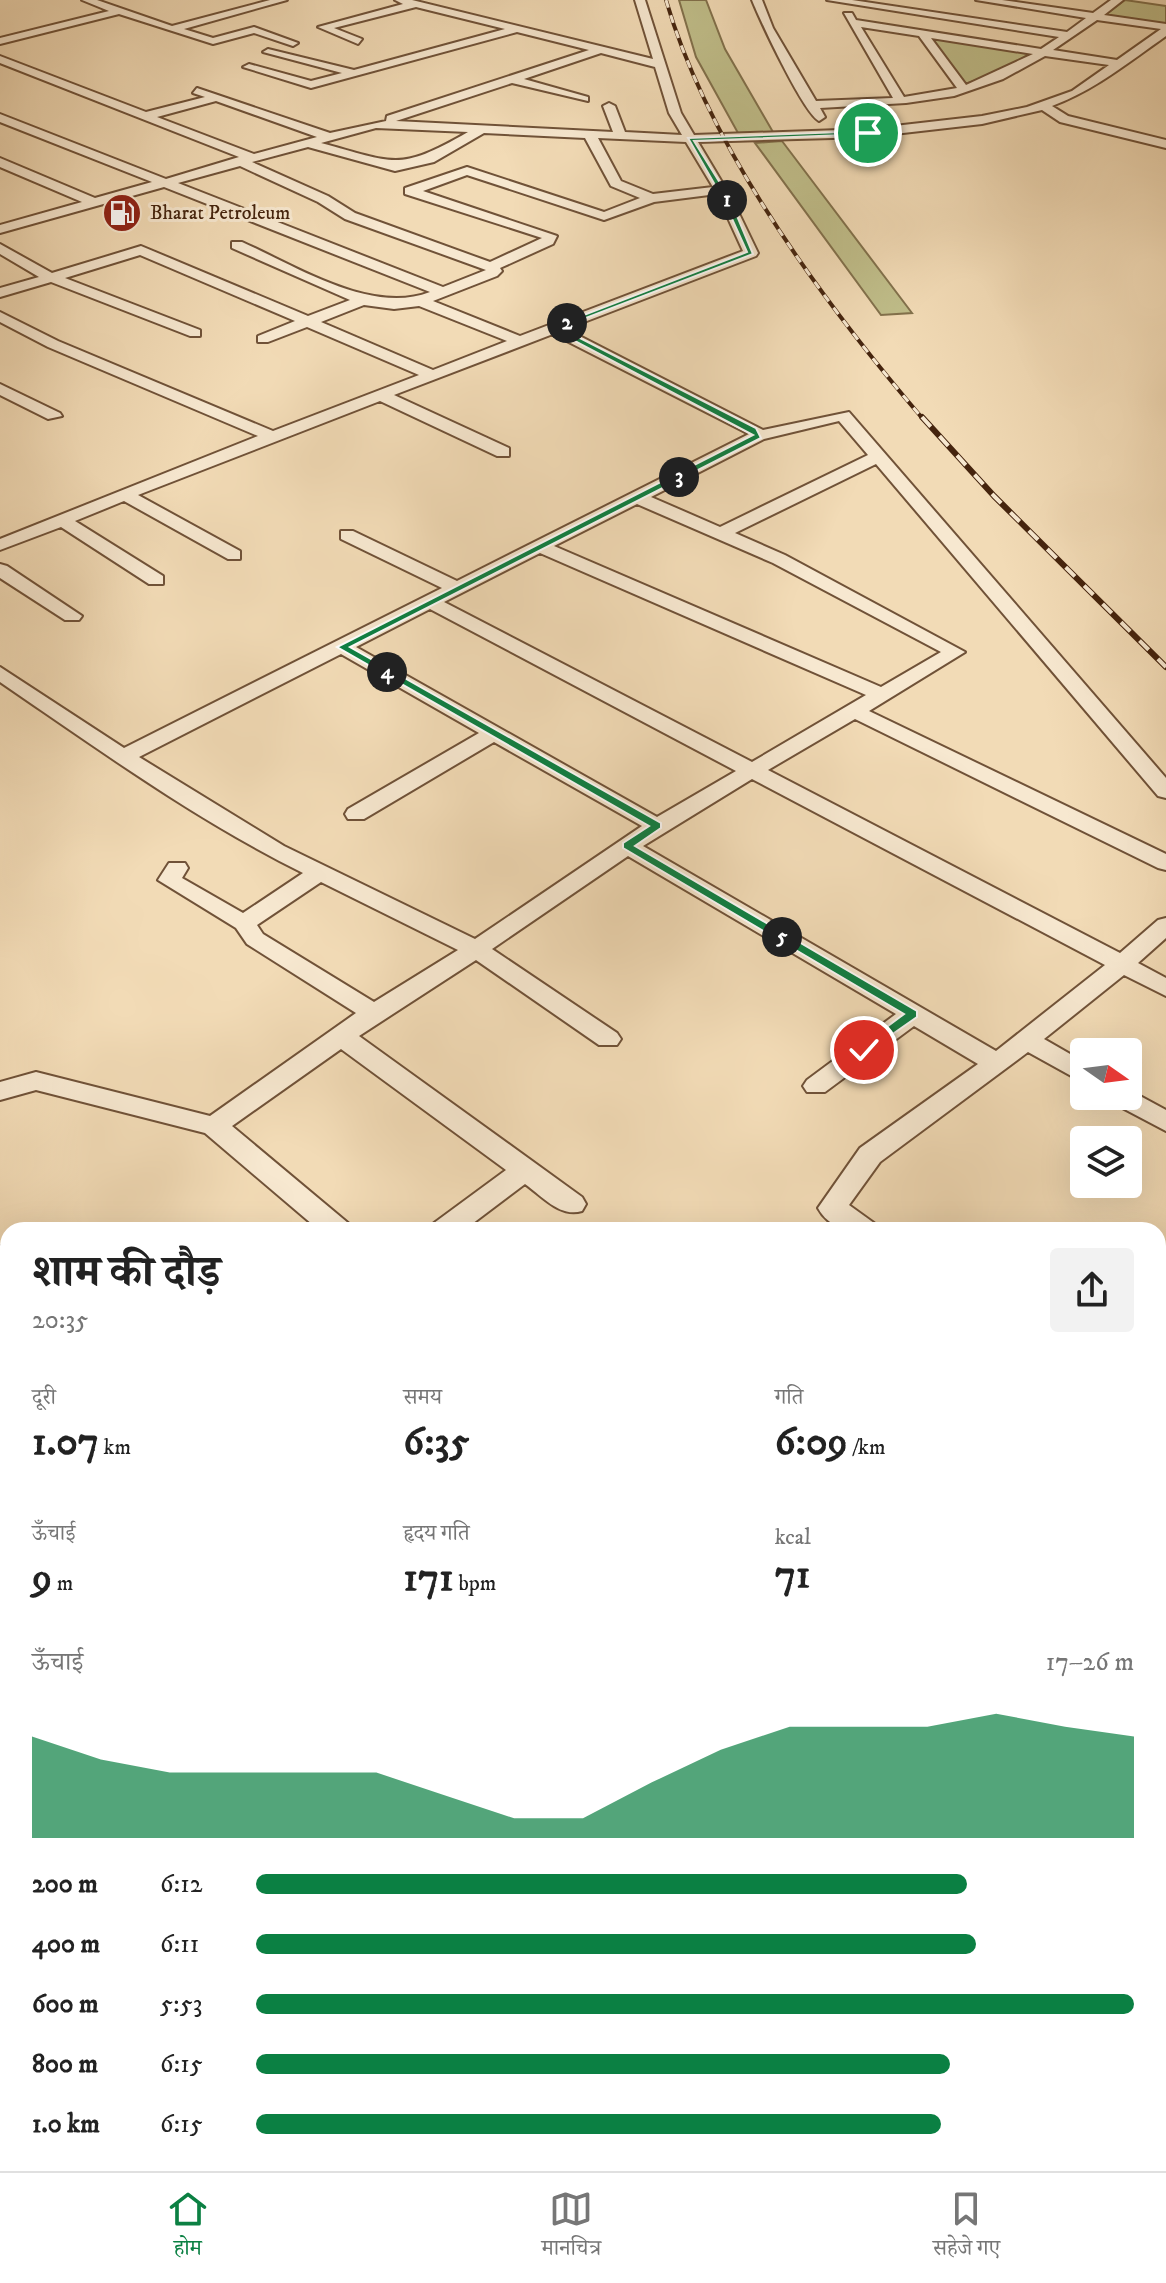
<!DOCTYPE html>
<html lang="hi">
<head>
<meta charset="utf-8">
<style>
  :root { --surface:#fff; --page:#f2f2f2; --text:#222; --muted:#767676; --line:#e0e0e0; --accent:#0b8043 }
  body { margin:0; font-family:"IM FELL DW Pica","Noto Serif Devanagari",serif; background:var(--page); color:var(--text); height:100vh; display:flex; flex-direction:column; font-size:30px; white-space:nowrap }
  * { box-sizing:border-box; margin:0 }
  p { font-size:26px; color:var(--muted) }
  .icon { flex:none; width:44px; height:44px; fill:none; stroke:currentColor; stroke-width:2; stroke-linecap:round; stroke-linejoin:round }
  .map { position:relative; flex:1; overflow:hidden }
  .details { position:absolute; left:0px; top:1222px; width:1166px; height:950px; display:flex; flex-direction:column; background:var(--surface); border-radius:24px 24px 0 0; box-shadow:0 8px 32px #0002 }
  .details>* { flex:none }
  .needle { width:52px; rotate:104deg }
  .tools { position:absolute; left:1070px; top:1038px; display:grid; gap:16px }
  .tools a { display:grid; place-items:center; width:72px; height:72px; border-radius:8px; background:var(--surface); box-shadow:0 8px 32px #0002; font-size:40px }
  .pin { position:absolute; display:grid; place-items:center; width:68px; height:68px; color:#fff; margin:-34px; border:4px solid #fff; border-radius:50%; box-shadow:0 2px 8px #0007 }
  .km { position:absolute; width:40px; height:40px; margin:-20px; border-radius:50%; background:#222; color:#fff; font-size:22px; line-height:40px; text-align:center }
  .round { display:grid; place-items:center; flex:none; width:84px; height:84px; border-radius:8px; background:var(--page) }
  .overview { display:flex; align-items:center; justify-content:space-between; height:136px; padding:0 32px }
  h1 { font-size:44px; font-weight:700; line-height:60px }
  .metrics { display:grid; grid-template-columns:repeat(3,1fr); gap:12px; height:136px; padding:8px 32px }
  .metrics div { display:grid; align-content:center }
  .metrics b { font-size:40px; font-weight:700 }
  .metrics small { font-size:22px; font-weight:400 }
  .metrics p { font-size:22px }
  .chart { height:224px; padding:16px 32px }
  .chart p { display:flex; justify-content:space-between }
  .chart svg { width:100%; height:144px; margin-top:8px; fill:var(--accent); opacity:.7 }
  ul { padding:0 32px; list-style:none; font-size:26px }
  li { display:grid; grid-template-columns:128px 96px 1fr; align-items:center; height:60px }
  li i { height:20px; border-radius:10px; background:var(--accent) }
  .dock { display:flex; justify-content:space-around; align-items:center; height:112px; border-top:2px solid var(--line); background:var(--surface); font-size:22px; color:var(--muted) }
  .dock a { display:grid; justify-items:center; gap:4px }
  .dock .active { color:var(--accent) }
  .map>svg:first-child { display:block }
  .green { fill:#c0be8a; stroke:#82714c; stroke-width:2 }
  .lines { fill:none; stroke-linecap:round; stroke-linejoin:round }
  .street-casing { stroke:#705238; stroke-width:4 }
  .street { fill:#f7e8d0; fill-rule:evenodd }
  .rail-far1-casing { stroke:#45240e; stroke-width:4 }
  .rail-casing { stroke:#45240e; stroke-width:6 }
  .rail-far1 { stroke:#f7e8d0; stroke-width:3; stroke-dasharray:8; stroke-linecap:butt }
  .rail { stroke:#f7e8d0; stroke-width:4; stroke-dasharray:13; stroke-linecap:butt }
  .route { fill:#0b8043; stroke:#fff; stroke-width:2 }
  .labels { text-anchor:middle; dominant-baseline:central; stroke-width:6; stroke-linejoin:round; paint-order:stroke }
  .far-poi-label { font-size:20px; fill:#45240e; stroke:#f7e8d0; text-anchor:start }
</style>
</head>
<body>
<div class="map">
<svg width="1166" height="2171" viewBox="0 0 1166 2171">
  <rect width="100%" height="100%" fill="#f2dbb6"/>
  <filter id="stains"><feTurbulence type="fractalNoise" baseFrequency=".0025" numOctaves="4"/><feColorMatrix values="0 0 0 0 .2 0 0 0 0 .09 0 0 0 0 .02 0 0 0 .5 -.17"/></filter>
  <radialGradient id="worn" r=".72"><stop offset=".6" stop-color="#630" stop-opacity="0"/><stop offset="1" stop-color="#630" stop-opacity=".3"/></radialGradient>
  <!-- green -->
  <g class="green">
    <path d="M679,0h27l19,49 48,83 -35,1 -42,-76z"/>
    <path d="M1125,0l41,6v18l-61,-9z"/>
    <path d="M928,36l104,16 -34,21 -33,11z"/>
    <path d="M782,141l130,172 -31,2 -126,-172z"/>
  </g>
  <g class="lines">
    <defs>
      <g id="street">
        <path d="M82,0h15l75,26 98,-26h17l-103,29 29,9 41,-11 44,16 -5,3 -39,-13 -41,11 -94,-30 -119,30v-6l109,-27z"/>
        <path d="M395,0h17l241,59 -18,-59h10l36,113 13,22 174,-6 114,-13 45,-9 45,-16 37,-26 -64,-9 -42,23 -49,17 -48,7 -86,5 5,9 -6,4c-16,-9 -58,-99 -67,-121h10l11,28 43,73 77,-3 -49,-85h8l4,7 185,29 18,-12 -232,-37h25l215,32 19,-14 -110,-18h26l91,13 18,-13h12l-19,15 62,9v12c-37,26 -71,54 -114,70l16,10 98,24v8l-106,-26 -18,-12 -60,14 -114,13 -170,5 34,57 26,54 -2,3 -190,73 197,101 86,-18 317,366v20l-8,-2 -282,-332 -141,69 50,22 180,97 -96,59 297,143v16l-8,-2 -303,-149 -87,51 352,183 38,-33 8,-2v20l-28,25 28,15v18l-42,-21 -80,64 40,23v21l-56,-31 -148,110 -31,43 25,18 4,7c-24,0 -47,2 -60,-22l42,-60 118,-84 -64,-38 -89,66h-18l-4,-6 4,-6 89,-66 -268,-158 -136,93 125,84 4,6 -4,6h-18l-123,-85 -117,76 223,161 4,7 -4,7c-22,7 -40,-15 -57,-27l-61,46h-34l4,-7 72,-53 -165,-121 -109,77 116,97 4,7h-33l-114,-97 -169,-43 -36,10v-18l36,-10 174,44 146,-103 -109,-69 -11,-16 -78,-48 11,-17h16l3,5 -6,10 61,35 60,-40c-107,-53 -205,-124 -303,-191v-15l124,81 318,-160 -101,-49v-8h12l104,50 292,-147 -196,-100 -159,61 115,53v8h-12l-117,-55 -242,94 102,56v8h-12l-104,-58 -49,20 88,55v8h-14l-88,-57 -61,23v-11l258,-103 -210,-89 -48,-25v-10l58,29 215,90 146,-56 -112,-48 -39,15h-10v-6l37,-15 -155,-66 -75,23 135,52v6h-10l-139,-54 -51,15v-9l39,-11 -39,-23v-10l52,29 89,-27 167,70 42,-16 -118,-52v-6h10c54,24 129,73 188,50l-266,-105 -164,46v-8l82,-23 -82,-35v-9l95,40 57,-16 -152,-60v-8l166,65 73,-22 -239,-94v-7l146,56 59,-15 -12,-4 4,-5 133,45 56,-12 1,-5 202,-66 -72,-18 -206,56 -68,-21 6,-3 62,17 31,-8 -79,-21 5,-3 86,21 151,-41 -89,-22 -82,21 28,11 -4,5 -40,-17 85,-23zM1097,20l64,9 -44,31 -64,-10zM861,27l58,9 38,52 -53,9zM931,38l102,16 -67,31zM601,53l54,14 14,46 13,22 -57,-3 -10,-26 -6,-3 -6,3 10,26 -217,-11 116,-38 76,18v-4l-64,-18zM216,101l101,36 -63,17 -97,-37zM376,128l92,4c-70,40 -72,31 -147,11zM484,133l101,5 26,48 29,12 -36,14 -137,-45 -62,21v6l137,44 -52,24 -135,-49 -27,-17 -76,-34 56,-15 87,24 39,-9zM598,138l88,4 27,45 -60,7 -32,-13zM240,166l78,36 27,17 141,51 -43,17 -265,-104zM467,175l137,45 50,-18 63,-8 26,57 -223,85 -87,-35 64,-25 5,-5 -2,-3 53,-24 4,-8 -134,-45zM364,305l30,4 25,-3 88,35 -74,29 -112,-48zM839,421l29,34 -148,72 -69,-30 113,-58zM637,504l136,59 168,89 -60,35 -327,-141zM540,553l326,142 -114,67 -308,-160zM430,609l306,162 -79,46 -301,-170zM341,654l138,79 -131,76 -3,5 3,5h16l130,-77 148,84 -167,113 -191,-93 -145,-89zM752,779l353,186 -109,86 -353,-205zM321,882l137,68 -84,52 -111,-68 -6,-9z"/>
        <path d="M0,384l60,29 2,3 -14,3 -48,-24z"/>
        <path d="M0,564l7,2 75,50 -3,4h-14l-65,-42z"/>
        <path d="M1129,1090l37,20v21l-55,-29 -4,-6h21z"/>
        <path d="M0,1246l8,3v26l-8,-3z"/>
        <path d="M0,1500l8,3v33l-8,-3z"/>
        <path d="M1158,1738l8,3v37l-8,-3z"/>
        <path d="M0,1775l8,4v42l-8,-3z"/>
        <path d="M311,2164h45l-3,7h-45z"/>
      </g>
    </defs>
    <!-- street casing -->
    <use href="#street" class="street-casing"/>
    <!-- street -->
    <use href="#street" class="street"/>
    <defs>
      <path id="rail-far1" d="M666,0c43,148 157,302 257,419"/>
      <path id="rail" d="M922,417l72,79 172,171"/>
    </defs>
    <!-- rail-far1 casing -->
    <use href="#rail-far1" class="rail-far1-casing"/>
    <!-- rail casing -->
    <use href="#rail" class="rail-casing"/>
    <!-- rail-far1 -->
    <use href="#rail-far1" class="rail-far1"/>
    <!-- rail -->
    <use href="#rail" class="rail"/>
  </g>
  <!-- route -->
  <path class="route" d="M868,131l2,3 -176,7 36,58 23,55 -193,74 196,100 5,10 -411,209 311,176v5l-26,18 282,165v6l-53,37 -6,-4 2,-3 44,-33 -281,-166v-5l26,-17 -312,-179 416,-212 -203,-107 197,-76 -24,-53 -35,-61z"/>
  <!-- icons -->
  <defs>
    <symbol id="fuel-disc" viewBox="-11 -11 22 22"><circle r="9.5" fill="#8f2418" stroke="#f7e8d0"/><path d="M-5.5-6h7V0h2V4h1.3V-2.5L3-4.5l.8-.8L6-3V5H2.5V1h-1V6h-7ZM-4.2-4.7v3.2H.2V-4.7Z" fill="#fff"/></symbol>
  </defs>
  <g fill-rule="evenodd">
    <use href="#fuel-disc" x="100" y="191" width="44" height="44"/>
  </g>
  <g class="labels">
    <!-- far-poi labels -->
    <g class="far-poi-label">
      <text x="150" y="213">Bharat Petroleum</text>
    </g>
  </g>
  <rect width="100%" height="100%" filter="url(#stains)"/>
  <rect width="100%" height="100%" fill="url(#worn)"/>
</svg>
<div class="tools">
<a><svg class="needle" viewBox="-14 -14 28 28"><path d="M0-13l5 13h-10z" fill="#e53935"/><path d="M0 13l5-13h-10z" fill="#767676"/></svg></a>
<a><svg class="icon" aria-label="layers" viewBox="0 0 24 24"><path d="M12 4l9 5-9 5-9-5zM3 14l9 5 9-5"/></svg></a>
</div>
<div class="pin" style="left:868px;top:133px;background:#1e9e55"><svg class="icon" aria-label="arrive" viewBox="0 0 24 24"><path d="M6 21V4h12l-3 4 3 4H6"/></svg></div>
<div class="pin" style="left:864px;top:1050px;background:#d93025"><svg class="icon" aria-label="check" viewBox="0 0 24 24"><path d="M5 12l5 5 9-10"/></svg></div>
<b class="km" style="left:727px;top:200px">1</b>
<b class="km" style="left:567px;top:323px">2</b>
<b class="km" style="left:679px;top:477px">3</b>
<b class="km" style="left:387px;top:672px">4</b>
<b class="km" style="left:782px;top:937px">5</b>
<section class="details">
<div class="overview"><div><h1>शाम की दौड़</h1><p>20:35</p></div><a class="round"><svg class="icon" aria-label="share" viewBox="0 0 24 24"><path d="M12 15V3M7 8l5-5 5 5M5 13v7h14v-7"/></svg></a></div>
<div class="metrics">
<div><p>दूरी</p><b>1.07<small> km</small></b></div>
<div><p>समय</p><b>6:35</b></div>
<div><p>गति</p><b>6:09<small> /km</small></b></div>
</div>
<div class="metrics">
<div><p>ऊँचाई</p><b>9<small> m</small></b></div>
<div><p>हृदय गति</p><b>171<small> bpm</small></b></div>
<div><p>kcal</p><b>71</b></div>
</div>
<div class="chart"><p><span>ऊँचाई</span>17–26 m</p>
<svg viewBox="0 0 160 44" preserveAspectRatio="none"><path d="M0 44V13L10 20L20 24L30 24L40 24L50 24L60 31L70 38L80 38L90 27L100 17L110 10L120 10L130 10L140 6L150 10L160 13V44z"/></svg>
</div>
<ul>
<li><b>200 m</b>6:12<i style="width:81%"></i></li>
<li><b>400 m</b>6:11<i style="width:82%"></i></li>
<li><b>600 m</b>5:53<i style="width:100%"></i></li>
<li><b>800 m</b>6:15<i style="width:79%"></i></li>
<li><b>1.0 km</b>6:15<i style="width:78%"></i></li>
</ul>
</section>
</div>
<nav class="dock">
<a class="active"><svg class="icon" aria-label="home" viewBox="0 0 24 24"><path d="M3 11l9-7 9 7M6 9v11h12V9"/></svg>होम</a>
<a><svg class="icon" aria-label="map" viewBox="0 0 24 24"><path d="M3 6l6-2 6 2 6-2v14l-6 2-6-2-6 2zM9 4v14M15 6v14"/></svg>मानचित्र</a>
<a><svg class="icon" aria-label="saved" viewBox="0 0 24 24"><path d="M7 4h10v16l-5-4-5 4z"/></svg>सहेजे गए</a>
</nav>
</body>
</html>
